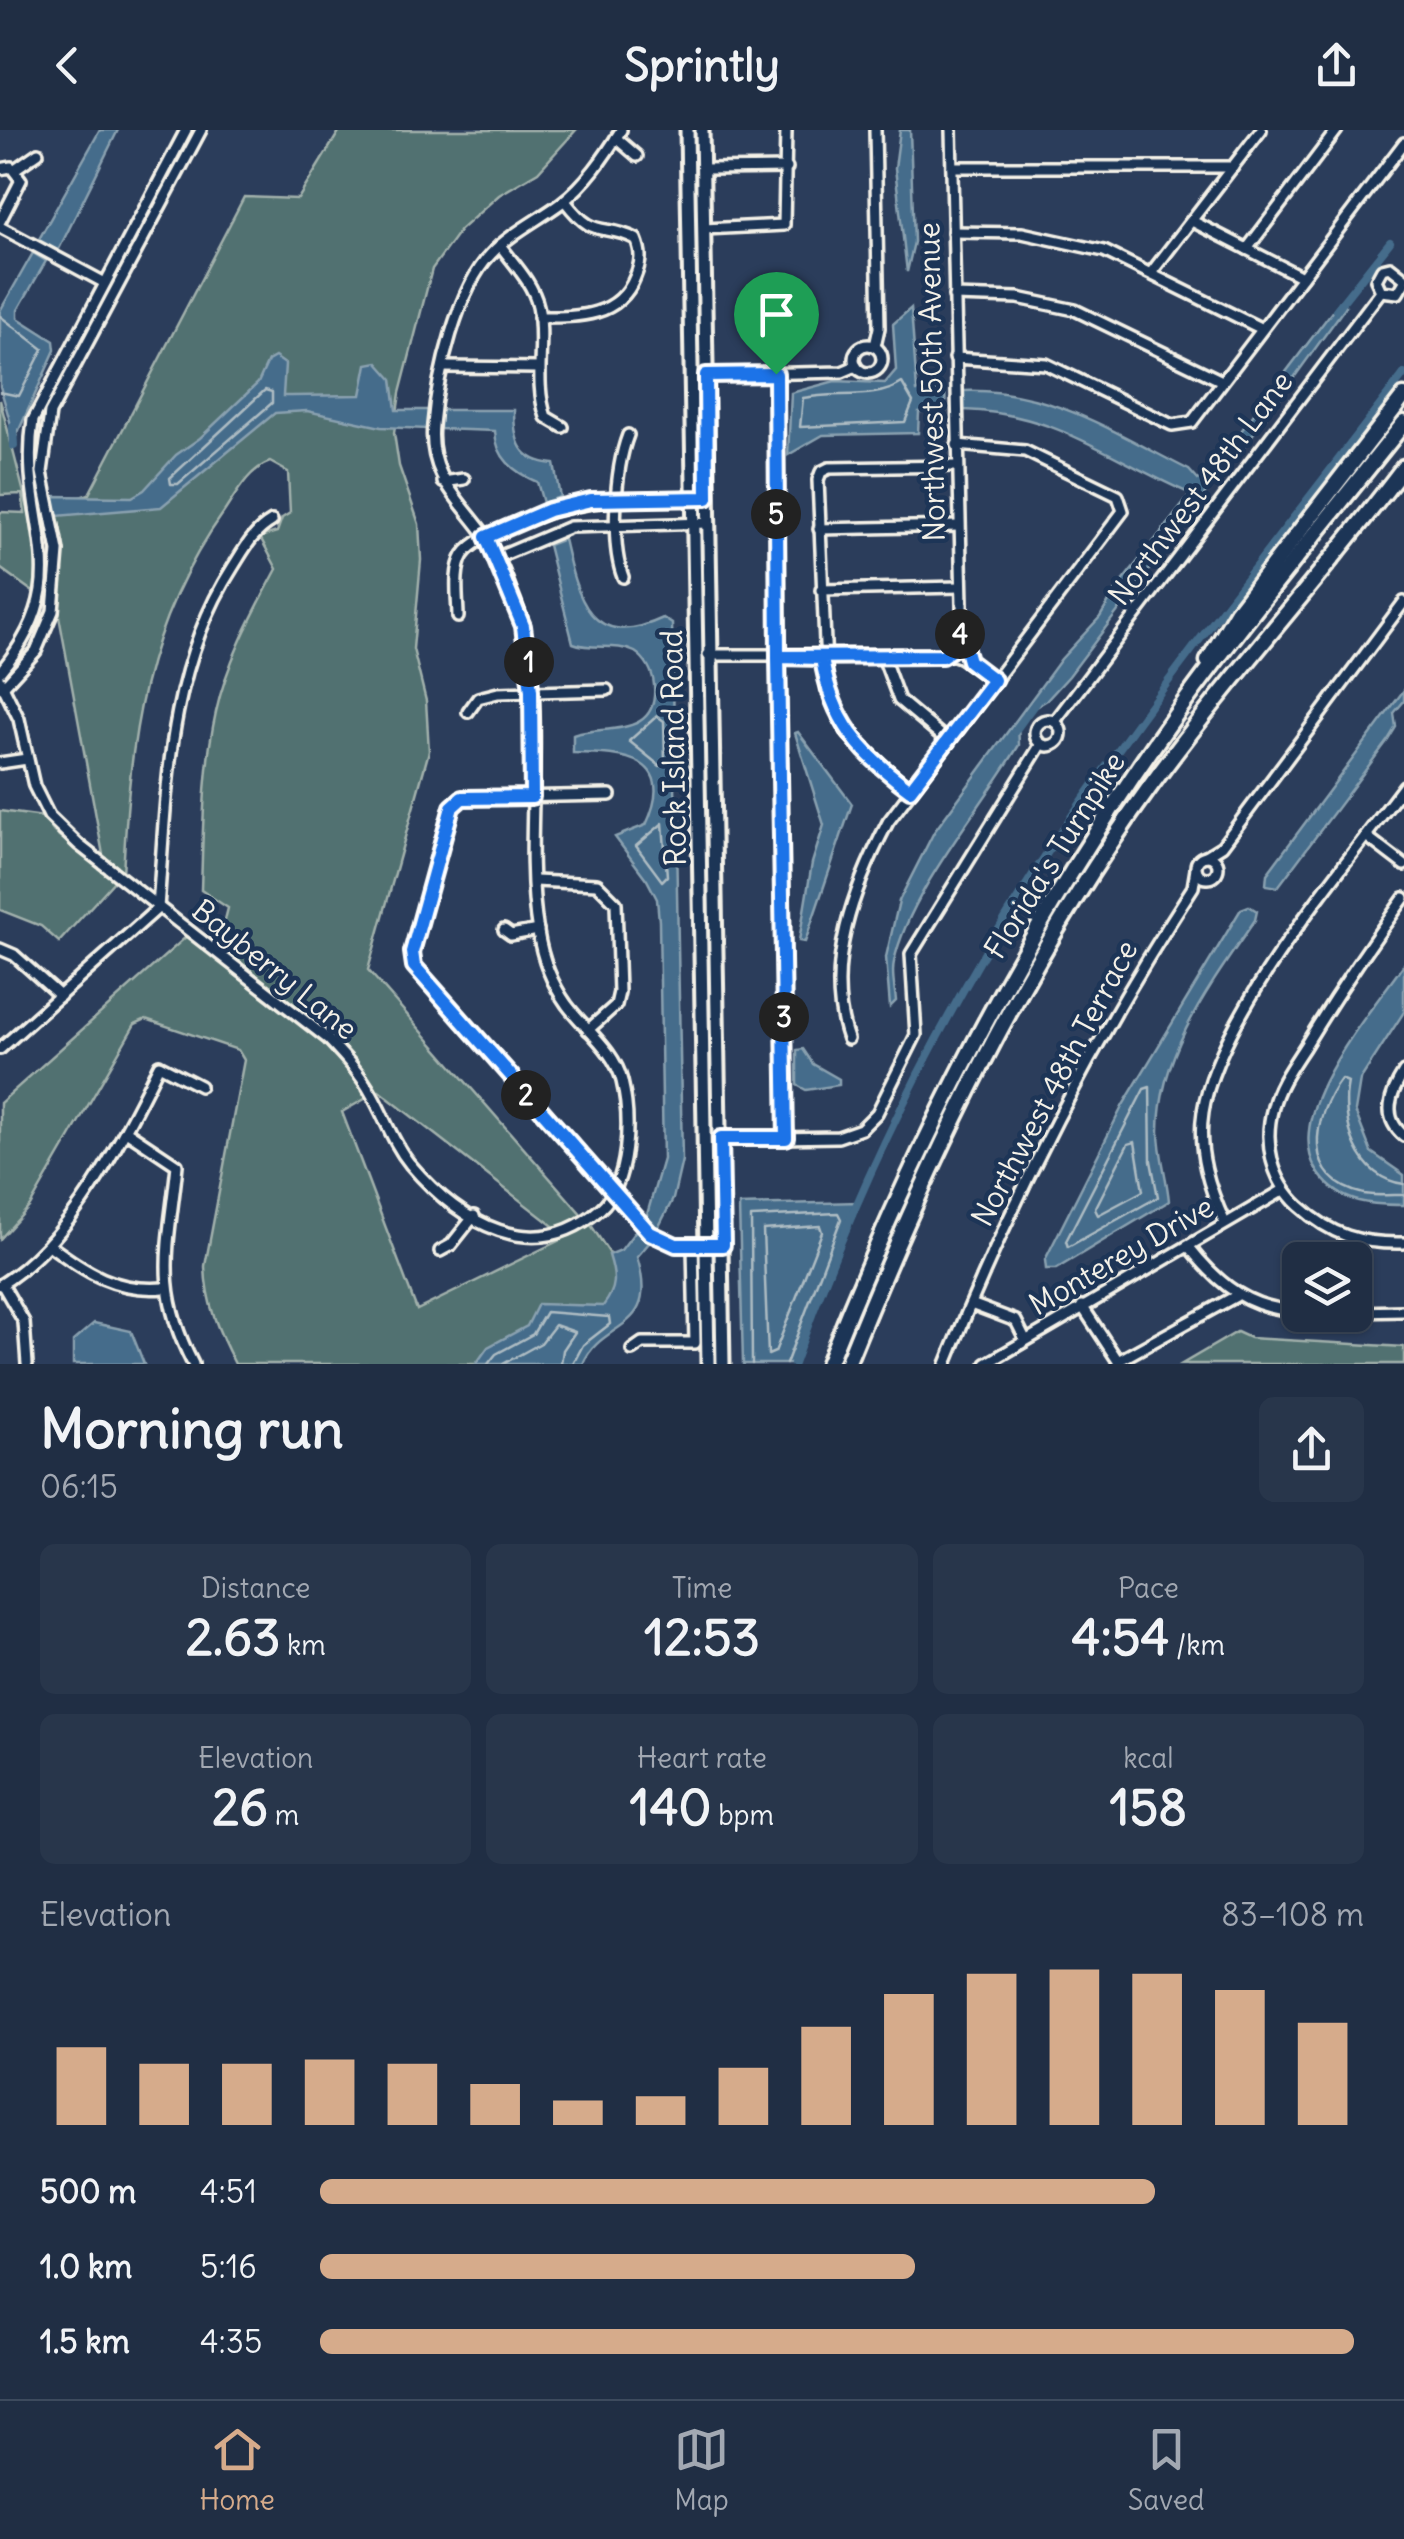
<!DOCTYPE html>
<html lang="en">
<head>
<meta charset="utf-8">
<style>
  :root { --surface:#202e44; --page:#28364b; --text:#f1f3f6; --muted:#a2a8b2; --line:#3d4a5d; --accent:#d6ab8b }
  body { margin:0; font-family:Delius,sans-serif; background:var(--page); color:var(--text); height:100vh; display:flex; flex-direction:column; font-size:38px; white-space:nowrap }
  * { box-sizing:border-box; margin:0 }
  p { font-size:32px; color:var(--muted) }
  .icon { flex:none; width:55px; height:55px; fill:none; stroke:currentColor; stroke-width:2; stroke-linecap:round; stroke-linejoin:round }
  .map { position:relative; height:1234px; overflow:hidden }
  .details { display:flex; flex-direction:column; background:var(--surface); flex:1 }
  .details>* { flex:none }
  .tools { position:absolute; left:1282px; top:1112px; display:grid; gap:20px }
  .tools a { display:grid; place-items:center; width:90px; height:90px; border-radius:15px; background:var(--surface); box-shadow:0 2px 8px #0004,0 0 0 2px var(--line); font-size:50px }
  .pin { position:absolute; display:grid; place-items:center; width:85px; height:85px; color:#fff; margin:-102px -42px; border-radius:50% 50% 50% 0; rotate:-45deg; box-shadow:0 0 10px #0007 }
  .pin .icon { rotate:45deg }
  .km { position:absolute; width:50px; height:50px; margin:-25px; border-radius:50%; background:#222; color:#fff; font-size:28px; line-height:50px; text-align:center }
  .round { display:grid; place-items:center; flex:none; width:105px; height:105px; border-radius:15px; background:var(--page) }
  .headline { display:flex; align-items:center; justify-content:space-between; height:170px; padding:0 40px }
  h1 { font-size:55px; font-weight:700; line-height:75px }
  .figures { display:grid; grid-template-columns:repeat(3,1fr); gap:15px; height:170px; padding:10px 40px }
  .figures div { display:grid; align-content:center; border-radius:15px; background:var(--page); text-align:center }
  .figures b { font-size:50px; font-weight:700 }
  .figures small { font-size:28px; font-weight:400 }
  .figures p { font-size:28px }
  .chart { height:280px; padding:20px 40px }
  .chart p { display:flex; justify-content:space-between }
  .chart svg { width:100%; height:180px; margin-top:10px; stroke:var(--accent); stroke-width:6 }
  ul { padding:0 40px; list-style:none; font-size:32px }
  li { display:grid; grid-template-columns:160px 120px 1fr; align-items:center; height:75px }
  li i { height:25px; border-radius:12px; background:var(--accent) }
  header { display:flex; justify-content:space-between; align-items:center; height:130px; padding:0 40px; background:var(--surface); font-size:45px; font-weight:700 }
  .tabs { display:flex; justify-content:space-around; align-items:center; height:140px; border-top:2px solid var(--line); background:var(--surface); font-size:28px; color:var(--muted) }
  .tabs a { display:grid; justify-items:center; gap:5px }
  .tabs .active { color:var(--accent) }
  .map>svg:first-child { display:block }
  .green { fill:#517171; stroke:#a2b1ac; stroke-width:2.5 }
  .water { fill:#446c8b; stroke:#8aa1b0; stroke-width:2.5 }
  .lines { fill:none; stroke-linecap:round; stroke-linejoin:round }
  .shore { stroke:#aebcc3; stroke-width:2.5 }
  .canal { stroke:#446c8b; stroke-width:8 }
  .minor-casing { stroke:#f4f1e8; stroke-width:16 }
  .major-casing { stroke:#f4f1e8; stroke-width:19 }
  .highway-casing { stroke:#f4f1e8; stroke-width:21 }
  .minor { stroke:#1d3557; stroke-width:9 }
  .major { stroke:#1d3557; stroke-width:11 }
  .highway { stroke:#1d3557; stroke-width:14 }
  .route-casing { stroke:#fff; stroke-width:20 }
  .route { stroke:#1a73e8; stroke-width:12 }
  .labels { text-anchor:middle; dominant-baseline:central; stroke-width:9; stroke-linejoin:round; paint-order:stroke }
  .street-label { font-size:30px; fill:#f4f1e8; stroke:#1d3557 }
</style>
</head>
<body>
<header><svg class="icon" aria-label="back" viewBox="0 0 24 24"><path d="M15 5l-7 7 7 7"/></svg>Sprintly<svg class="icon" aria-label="share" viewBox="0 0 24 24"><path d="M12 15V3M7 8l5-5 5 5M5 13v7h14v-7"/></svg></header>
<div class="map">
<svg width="1404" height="1234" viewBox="0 0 1404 1234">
  <rect width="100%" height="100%" fill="#2b3d5b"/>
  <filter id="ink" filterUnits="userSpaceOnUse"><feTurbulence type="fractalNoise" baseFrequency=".01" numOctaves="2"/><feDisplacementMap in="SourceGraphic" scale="20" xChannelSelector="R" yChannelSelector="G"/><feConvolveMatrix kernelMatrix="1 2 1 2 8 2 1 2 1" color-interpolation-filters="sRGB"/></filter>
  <g filter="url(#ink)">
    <!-- green -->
    <g class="green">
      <path d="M340,0h236l-38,42 -39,23 -39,35 -28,39 -32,124 -6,40 5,33 20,58 2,36 -8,89 13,52 3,50 -61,219 214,245 -25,14 -178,-138 -37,21 75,198 174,-85 38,58 -57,81h-337c-17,-33 -29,-61 -30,-98l39,-206 -6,-10 -92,-31 -11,5 -105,182 -30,33v-136l188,-168 24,18 8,-13 8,-32 -27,-18c2,-59 2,-120 15,-178 11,-51 37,-98 61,-143l-17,-32 17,-5 5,-14 8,-5 -2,-41 -18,-10c-21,7 -34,32 -46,50 -82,115 -94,226 -101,363l-19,-15 -45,-244 5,-70 -9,-41 34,-11 155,-297 54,2z"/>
      <path d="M0,270l36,140v54l-36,-26v-56l25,1 -3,-19 -22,1z"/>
      <path d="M0,681l43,6 11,15 62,47 -57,63 -18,-16 -41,-16z"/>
      <path d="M1237,1202l13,6 154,9v17h-222z"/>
    </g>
    <!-- water -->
    <g class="water">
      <path d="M100,0h18l-60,121 -20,-10z"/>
      <path d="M900,0h10l4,112 -7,30 -12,-104z"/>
      <path d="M33,123l13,8 -28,49v8l36,23 1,9 -40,89 -15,-53v-75z"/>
      <path d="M1340,171l6,5 -103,142 -19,17v9l-18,17 -11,23 -14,1 -15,17 5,9 -102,135 -22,24 -23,14 -6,9 1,22c-37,62 -110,147 -125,217 -3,12 1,26 2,39l-6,6 -4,-50 13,-56 35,-69 127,-173 39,-42 17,-29 74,-94c-82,-35 -133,-81 -227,-84v-19c85,-3 151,42 225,79l9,10 11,-7z"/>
      <path d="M911,178l6,83h28l1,20 -27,1 -1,21 -95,2 -35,20 3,-62 44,-12 50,2 11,-13 -3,-46z"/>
      <path d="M275,227l10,7 -2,32h8l70,-1 6,-31 10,-2 15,17 4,31h33l-2,19 -46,-2 -74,-16 -32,2 -114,94 -104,9 -5,-20 80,1 12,-7 32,-35 24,-17 58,-55 10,-22z"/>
      <path d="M441,280h73c0,31 5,51 40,54l6,33 -17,6 -6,-21c-23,-10 -41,-24 -42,-51l-55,-2z"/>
      <path d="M564,409c13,57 25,114 99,79l9,6 10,536 -9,39 -16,31 -11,-12 17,-59 -4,-238 -2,-22 -10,-19 -32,-43 31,-12c32,-68 -22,-72 -73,-72v-18c29,-11 86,5 81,-50 -1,-13 -8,-26 -19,-33 -19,-10 -42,-1 -62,-9l-25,-98z"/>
      <path d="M1404,560v11l-10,12 2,14 -8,13 -110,147 -12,-2 1,-11z"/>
      <path d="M798,602l54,72 -47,138 -6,-1 13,-78 12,-38 -29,-92z"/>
      <path d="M1249,776l8,5 -2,9c-43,63 -96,132 -96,211 0,24 8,46 10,70l-113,68h-10l-1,-9 78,-155 118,-196z"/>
      <path d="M1404,834v48l-44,68 -5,31 16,41 33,23v30c-36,0 -68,-2 -88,-36 -34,-57 55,-157 88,-205z"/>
      <path d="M803,919l10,15 26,15v6l-33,5 -9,-5v-35z"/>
      <path d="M859,1072l-65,162h-51l-4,-159z"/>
      <path d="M637,1099l12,14 -12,14c24,77 -36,62 -54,107h-107l12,-17 39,-21 11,-22 65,2c14,-18 13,-29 6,-51l12,-5z"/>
      <path d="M94,1193l37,8 13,33h-71v-23z"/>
    </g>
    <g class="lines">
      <!-- shore -->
      <g class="shore">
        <path d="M0,186l43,33 -24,47 -19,-4"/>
        <path d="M902,253l11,19 -8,20 -105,5 3,-29c33,-7 72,3 99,-15z"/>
        <path d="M265,260l7,2v11l-94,81h-7l-1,-6z"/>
        <path d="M657,586l7,5 1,40 -5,5 -31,-25z"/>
        <path d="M663,693l4,53 -5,5 -26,-35z"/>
        <path d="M1150,957l1,74 7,36 -90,50 -2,-6 78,-152z"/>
        <path d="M1135,1012l8,49 -45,24 -3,-6 33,-65z"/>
        <path d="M1404,1054c-47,-6 -64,-62 -56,-102l-7,-3c-29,39 -40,101 23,115 13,2 27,1 40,1"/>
        <path d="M820,1096l2,6 -47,120 -7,3 -5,-125z"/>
        <path d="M488,1234l8,-10 37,-20 13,-22 63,5 1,7 -27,21 -10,19"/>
        <path d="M503,1234l38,-21 14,-18 20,7 -12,18 -2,14"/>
        <path d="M752,1234l-1,-147 87,-4 3,6 -55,145"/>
      </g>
      <!-- canal -->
      <g class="canal">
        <path d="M1336,180l54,-68"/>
        <path d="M13,296l1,20"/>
        <path d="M1162,412l26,-32"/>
        <path d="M1015,601l21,-29"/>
        <path d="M794,1234c66,-187 157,-370 269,-535 106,-157 227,-304 341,-455"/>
      </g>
      <defs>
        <g id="minor">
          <path d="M875,0l4,198 -4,18"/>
          <path d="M951,0l12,518"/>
          <path d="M616,8l21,18"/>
          <path d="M952,37h281"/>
          <path d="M0,39l11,-2 10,13 -21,41"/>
          <path d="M15,39l23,-16"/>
          <path d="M703,39l84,-1"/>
          <path d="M1192,91l110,56"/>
          <path d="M0,97l105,56"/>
          <path d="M704,99l80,-4 2,-95"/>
          <path d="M953,102l69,1 82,18 158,78"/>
          <path d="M500,115c13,18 33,38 38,61 8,36 -5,74 8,111l17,10"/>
          <path d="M1247,119l90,-119"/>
          <path d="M1151,143l110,-143"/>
          <path d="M1404,148l-14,-11 -8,2 -6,11 5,11 17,2 6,-10"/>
          <path d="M954,166l64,2 57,12 147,71"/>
          <path d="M539,187c38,0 80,1 96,-40 6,-14 7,-24 1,-38 -34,-17 -41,2 -71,-38"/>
          <circle cx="868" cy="229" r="14"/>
          <path d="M955,228l91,6 126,61 20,-3 212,-279"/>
          <path d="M444,237l94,1"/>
          <path d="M776,244l10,764"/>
          <path d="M706,245l136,-3 14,-6"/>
          <path d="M443,352l21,-3"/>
          <path d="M819,399l140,-3"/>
          <path d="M496,428l74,-31 138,-4"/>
          <path d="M623,447c-13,-33 -8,-108 5,-142"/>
          <path d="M821,460l139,-3"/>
          <path d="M458,487c0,-18 -5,-45 5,-62 10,-14 31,-22 46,-28 74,-32 120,-27 198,-28"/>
          <circle cx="959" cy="521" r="5.5"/>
          <path d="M708,525h247"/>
          <path d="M883,527l16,43 50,42"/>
          <path d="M960,527l34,23"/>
          <path d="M0,542c82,-99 17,-145 33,-252l153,-290"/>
          <path d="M0,550l19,39 15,67 15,30 30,29 249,194c17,18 32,34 44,56 13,23 21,48 38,69 50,59 124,103 190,45 30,-26 31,-91 22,-128 -7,-30 -37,-52 -55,-76 -15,-21 -25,-48 -29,-73 -18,-106 15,-231 -23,-332 -8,-20 -17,-47 -30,-65 -26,-36 -57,-60 -52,-110 4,-49 24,-136 58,-171 20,-21 47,-34 70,-51 25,-19 44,-47 60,-73"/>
          <path d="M2,558l34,-37 17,-40 5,-60 -16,-79 8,-59 151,-283"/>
          <path d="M468,582l10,-14 20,-5 109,-3"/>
          <circle cx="1048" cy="603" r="13"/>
          <path d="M1055,591l326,-430"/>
          <path d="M0,633l27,-4"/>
          <path d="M910,660l-62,-56 -21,-45 -9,-209 3,-8 8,-4 128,-2"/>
          <path d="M610,665l-149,3 -9,9 -40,145 2,14 236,267 26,12h47"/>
          <path d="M1366,706l38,29"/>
          <circle cx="1207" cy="737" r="11"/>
          <path d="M1206,726l16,-10 182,-244"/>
          <path d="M535,751l62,3 19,19 3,89 -3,13 -28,25"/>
          <path d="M1404,768c-35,48 -68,97 -99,148 -12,19 -27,39 -32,61 -10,36 -1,74 26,99 33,30 61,38 105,37"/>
          <path d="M504,800l7,5 27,-5"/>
          <path d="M0,819l14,6 46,41"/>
          <path d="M848,909c-25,-72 6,-152 40,-217l235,-311 -5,-15 -93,-45 -68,-6"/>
          <path d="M0,919l158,-141c9,-118 9,-238 75,-341 12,-19 20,-35 39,-46"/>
          <path d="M1404,942c-14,22 -23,45 0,64"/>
          <path d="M126,1001l51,34c-8,81 -24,122 16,199"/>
          <path d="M721,1009l117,-2 23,-8 16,-16 39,-78 -5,-81 130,-210"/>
          <path d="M1225,1093c-16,-35 -28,-72 -22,-111 15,-98 140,-244 201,-326"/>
          <path d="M49,1115c39,28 66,47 115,43"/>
          <path d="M1189,1117c30,38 61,63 111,64"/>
          <path d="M440,1121l11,-6 23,-29"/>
          <path d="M2,1154l22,38 3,42"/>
          <path d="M0,1155c71,-43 123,-147 159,-220l41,21"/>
          <path d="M971,1174l45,17 9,18"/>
          <path d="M1082,1176l36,55 118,-65"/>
          <path d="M1355,1182l49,-1"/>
          <path d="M632,1220l10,-7h53l-2,-98"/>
          <path d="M946,1234c66,-167 149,-326 247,-477l3,-18"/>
          <path d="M986,1234l296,-173"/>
        </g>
        <g id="major">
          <path d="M687,0l21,1234"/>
          <path d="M702,0l21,1234"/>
        </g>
        <g id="highway">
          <path d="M1208,531l29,-49 167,-216"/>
          <path d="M828,1234c92,-232 205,-451 351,-654 71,-98 150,-192 225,-287"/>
          <path d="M847,1234c81,-201 175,-400 302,-576 80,-111 173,-212 255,-321"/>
        </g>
      </defs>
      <!-- minor casing -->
      <use href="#minor" class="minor-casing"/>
      <!-- major casing -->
      <use href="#major" class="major-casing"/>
      <!-- highway casing -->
      <use href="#highway" class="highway-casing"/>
      <!-- minor -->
      <use href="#minor" class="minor"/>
      <!-- major -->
      <use href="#major" class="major"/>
      <!-- highway -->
      <use href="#highway" class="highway"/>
    </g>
  </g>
  <g class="lines" filter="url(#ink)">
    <defs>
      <path id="route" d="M776,244l-70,1 1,123 -116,2 -42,10 -63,27 37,89 8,65 1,106 -70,1 -10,9 -40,145 2,14 236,267 26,12h47l-2,-107h65l-8,-481 164,-1 15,-10 4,-14 8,29 25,19 -84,110c-49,-36 -79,-70 -88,-132l-44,-1 -2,-283"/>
    </defs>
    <!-- route casing -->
    <use href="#route" class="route-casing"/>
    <!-- route -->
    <use href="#route" class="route"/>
  </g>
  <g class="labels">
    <!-- street labels -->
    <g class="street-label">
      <text transform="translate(931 252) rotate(-91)">Northwest 50th Avenue</text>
      <text transform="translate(1200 358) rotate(-53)">Northwest 48th Lane</text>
      <text transform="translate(673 618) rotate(-91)">Rock Island Road</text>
      <text transform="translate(1054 725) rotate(-58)">Florida's Turnpike</text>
      <text transform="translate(275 839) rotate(39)">Bayberry Lane</text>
      <text transform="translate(1054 953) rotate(-62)">Northwest 48th Terrace</text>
      <text transform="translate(1121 1125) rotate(-30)">Monterey Drive</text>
    </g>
  </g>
</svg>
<div class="tools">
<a><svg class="icon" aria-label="layers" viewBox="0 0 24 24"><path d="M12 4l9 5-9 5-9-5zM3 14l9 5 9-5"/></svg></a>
</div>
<div class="pin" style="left:776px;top:244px;background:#1e9e55"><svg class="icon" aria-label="arrive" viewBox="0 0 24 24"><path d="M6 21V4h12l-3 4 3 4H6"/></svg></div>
<b class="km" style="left:529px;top:532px">1</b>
<b class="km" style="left:526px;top:965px">2</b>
<b class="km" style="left:784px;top:887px">3</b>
<b class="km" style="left:960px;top:504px">4</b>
<b class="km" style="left:776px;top:384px">5</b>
</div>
<section class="details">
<div class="headline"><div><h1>Morning run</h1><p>06:15</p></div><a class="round"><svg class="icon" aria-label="share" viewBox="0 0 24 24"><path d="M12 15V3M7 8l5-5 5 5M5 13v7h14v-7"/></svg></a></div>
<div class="figures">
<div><p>Distance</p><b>2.63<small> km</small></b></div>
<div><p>Time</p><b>12:53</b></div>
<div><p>Pace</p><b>4:54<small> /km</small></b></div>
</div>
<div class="figures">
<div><p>Elevation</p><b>26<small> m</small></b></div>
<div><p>Heart rate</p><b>140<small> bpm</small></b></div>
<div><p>kcal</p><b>158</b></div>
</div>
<div class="chart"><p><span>Elevation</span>83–108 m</p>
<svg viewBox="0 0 160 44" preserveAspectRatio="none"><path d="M5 44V25M15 44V29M25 44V29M35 44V28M45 44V29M55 44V34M65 44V38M75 44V37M85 44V30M95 44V20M105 44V12M115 44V7M125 44V6M135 44V7M145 44V11M155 44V19"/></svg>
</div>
<ul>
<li><b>500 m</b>4:51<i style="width:80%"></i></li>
<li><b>1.0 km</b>5:16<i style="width:57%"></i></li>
<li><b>1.5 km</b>4:35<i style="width:99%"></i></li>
</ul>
</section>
<nav class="tabs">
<a class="active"><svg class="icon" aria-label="home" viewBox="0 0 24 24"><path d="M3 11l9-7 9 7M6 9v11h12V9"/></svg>Home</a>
<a><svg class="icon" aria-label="map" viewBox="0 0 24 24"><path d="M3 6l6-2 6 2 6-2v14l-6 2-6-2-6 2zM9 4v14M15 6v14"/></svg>Map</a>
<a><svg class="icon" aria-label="saved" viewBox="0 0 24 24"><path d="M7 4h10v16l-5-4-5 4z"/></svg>Saved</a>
</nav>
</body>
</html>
